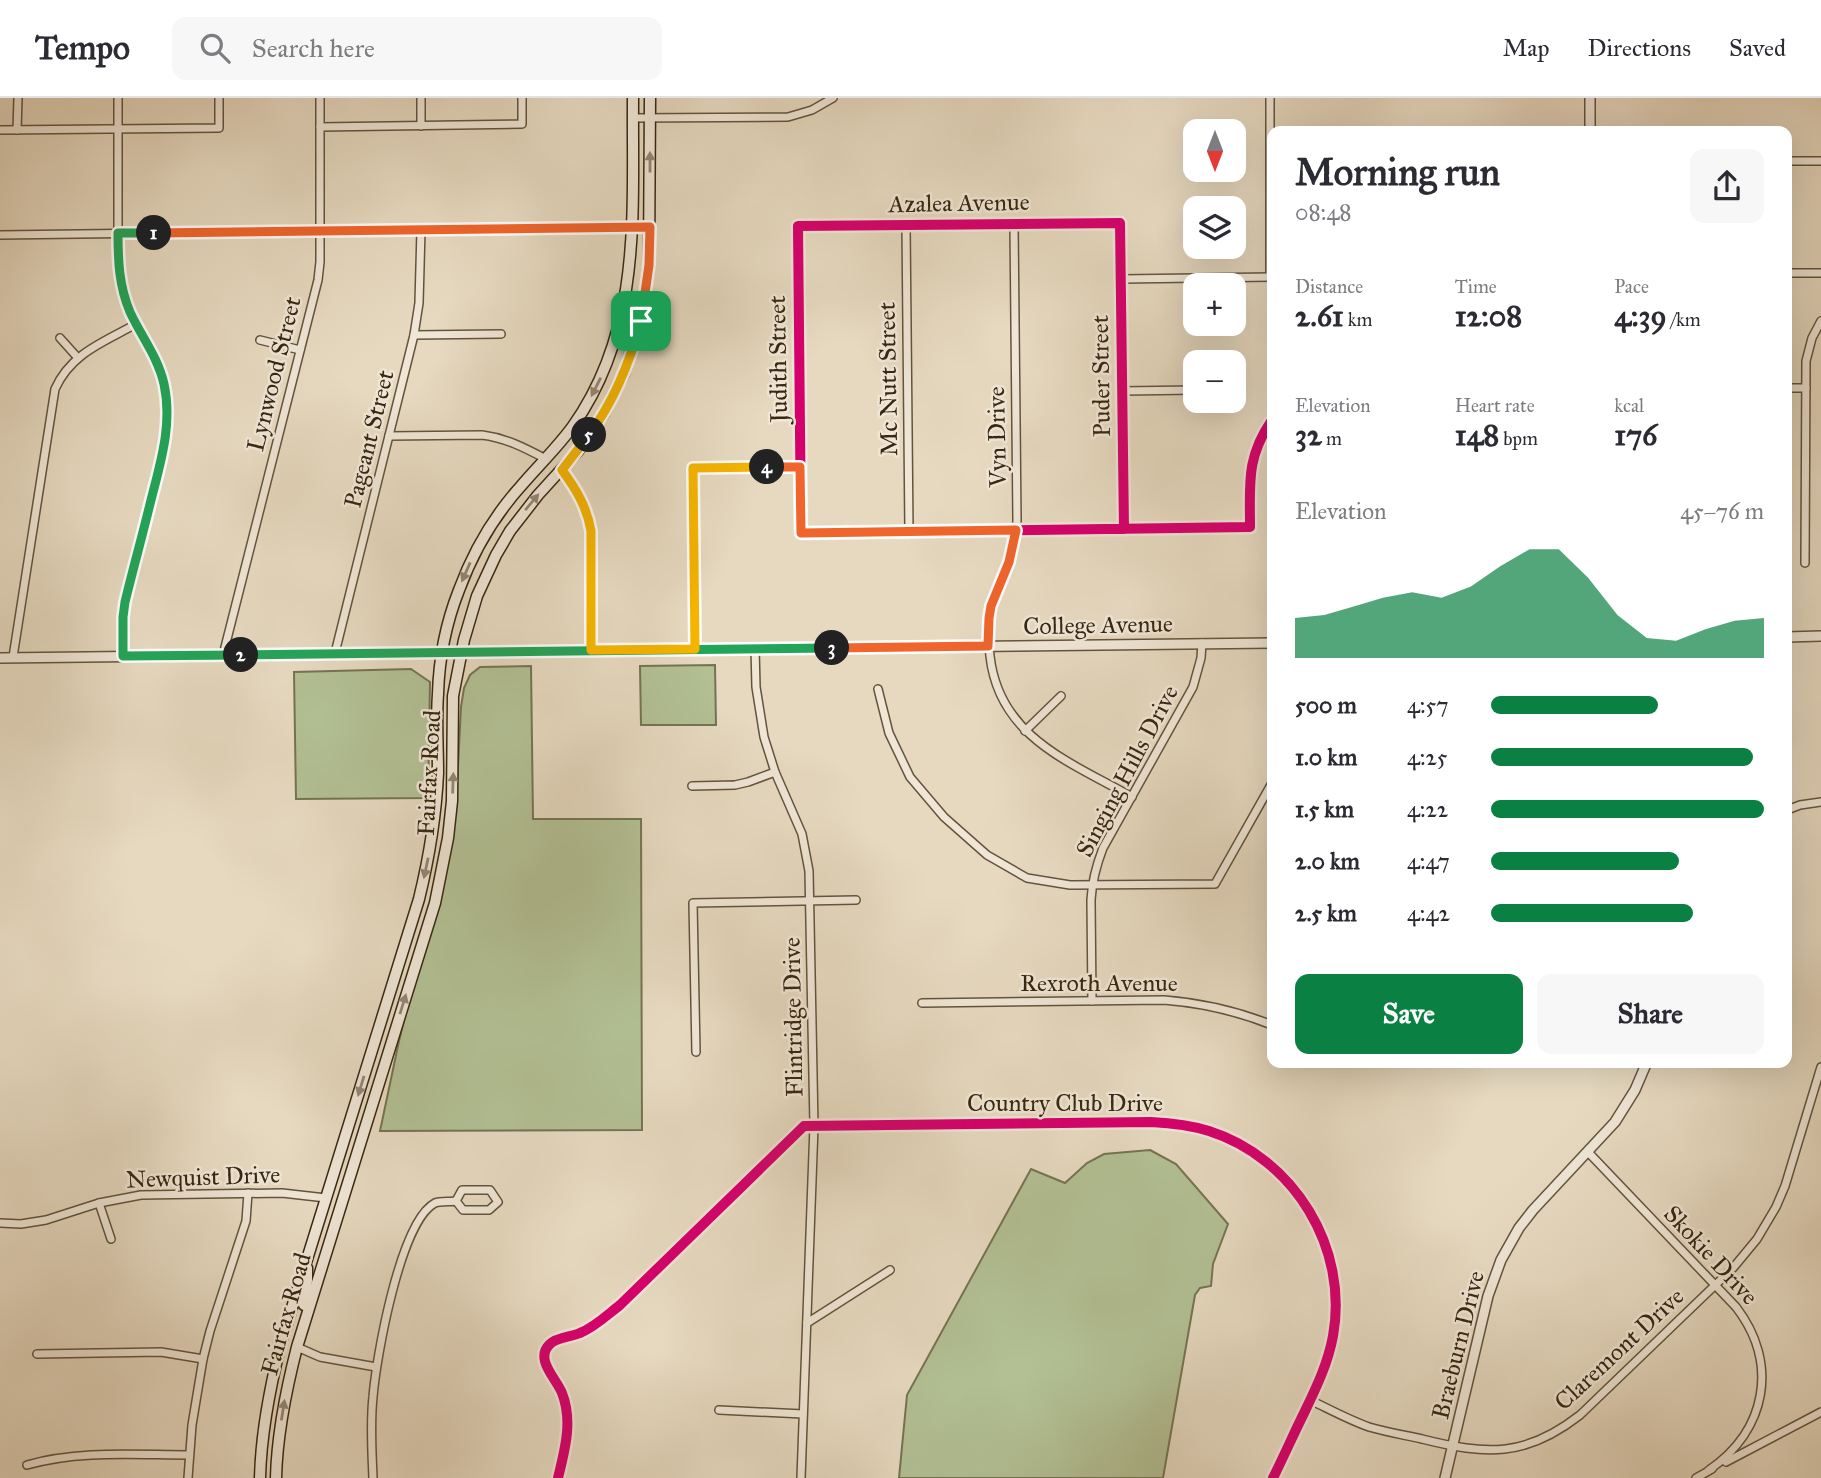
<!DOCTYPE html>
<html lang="en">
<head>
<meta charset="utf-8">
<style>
  :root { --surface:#fff; --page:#f7f7f7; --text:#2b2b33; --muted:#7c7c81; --line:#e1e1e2; --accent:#0b8043 }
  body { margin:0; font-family:"IM FELL Great Primer",serif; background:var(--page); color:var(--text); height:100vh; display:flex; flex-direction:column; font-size:26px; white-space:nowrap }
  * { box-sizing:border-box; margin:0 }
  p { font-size:23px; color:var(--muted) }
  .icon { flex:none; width:38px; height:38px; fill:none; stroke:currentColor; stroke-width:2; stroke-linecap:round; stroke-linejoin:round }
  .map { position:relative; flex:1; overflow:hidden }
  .panel { position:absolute; left:1267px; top:28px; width:525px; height:942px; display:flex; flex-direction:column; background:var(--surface); border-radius:14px; box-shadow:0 7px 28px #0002 }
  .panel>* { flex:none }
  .needle { width:46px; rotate:180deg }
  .controls { position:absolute; left:1183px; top:21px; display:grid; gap:14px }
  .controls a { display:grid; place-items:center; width:63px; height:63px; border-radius:14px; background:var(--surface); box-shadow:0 7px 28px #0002; font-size:35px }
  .pin { position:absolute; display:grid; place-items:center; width:60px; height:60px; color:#fff; margin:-30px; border-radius:14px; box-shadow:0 4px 10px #0006 }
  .km { position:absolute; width:35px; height:35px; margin:-18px; border-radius:50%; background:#222; color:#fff; font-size:19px; line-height:35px; text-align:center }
  .round { display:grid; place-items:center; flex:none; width:74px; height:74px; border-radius:14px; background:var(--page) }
  .headline { display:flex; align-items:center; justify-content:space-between; height:119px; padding:0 28px }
  h1 { font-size:38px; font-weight:800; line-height:52px }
  .stats { display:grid; grid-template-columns:repeat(3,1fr); gap:10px; height:119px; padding:7px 28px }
  .stats div { display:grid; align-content:center }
  .stats b { font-size:30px; font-weight:800 }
  .stats small { font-size:19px; font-weight:400 }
  .stats p { font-size:19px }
  .chart { height:196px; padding:14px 28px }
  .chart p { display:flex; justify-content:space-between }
  .chart svg { width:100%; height:126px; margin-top:7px; fill:var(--accent); opacity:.7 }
  .primary-button { display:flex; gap:14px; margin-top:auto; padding:14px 28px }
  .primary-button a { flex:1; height:80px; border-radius:14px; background:var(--accent); color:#fff; font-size:28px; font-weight:800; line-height:80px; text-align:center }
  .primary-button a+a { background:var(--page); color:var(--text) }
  ul { padding:0 28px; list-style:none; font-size:23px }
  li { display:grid; grid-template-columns:112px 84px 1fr; align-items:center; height:52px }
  li i { height:18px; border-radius:9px; background:var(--accent) }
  header { display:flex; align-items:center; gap:42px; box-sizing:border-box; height:98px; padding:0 35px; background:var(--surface); border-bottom:2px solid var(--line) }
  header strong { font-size:33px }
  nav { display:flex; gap:38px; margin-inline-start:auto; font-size:24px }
  .search { width:490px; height:63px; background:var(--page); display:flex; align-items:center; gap:18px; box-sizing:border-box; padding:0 24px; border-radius:14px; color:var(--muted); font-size:26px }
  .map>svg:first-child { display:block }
  .green { fill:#b2c094; stroke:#747452; stroke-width:2 }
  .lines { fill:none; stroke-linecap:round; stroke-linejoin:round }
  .minor-casing { stroke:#63543d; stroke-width:10 }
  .tertiary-casing { stroke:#63543d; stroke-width:12 }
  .secondary-casing { stroke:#372711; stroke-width:13 }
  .minor { stroke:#efe6d6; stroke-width:7 }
  .tertiary { stroke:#efe6d6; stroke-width:9 }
  .secondary { stroke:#efe6d6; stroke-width:10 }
  .cycleway-casing { stroke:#efe6d6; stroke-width:15 }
  .cycleway { stroke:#d6006c; stroke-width:10 }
  .oneway { fill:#938674 }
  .split-1-casing { stroke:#fff; stroke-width:14 }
  .split-2-casing { stroke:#fff; stroke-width:14 }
  .split-3-casing { stroke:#fff; stroke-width:14 }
  .split-4-casing { stroke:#fff; stroke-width:14 }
  .split-5-casing { stroke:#fff; stroke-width:14 }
  .split-6-casing { stroke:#fff; stroke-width:14 }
  .split-1 { stroke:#f0652b; stroke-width:9 }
  .split-2 { stroke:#22a559; stroke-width:9 }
  .split-3 { stroke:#22a559; stroke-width:9 }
  .split-4 { stroke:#f0652b; stroke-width:9 }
  .split-5 { stroke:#f5b400; stroke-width:9 }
  .split-6 { stroke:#f5b400; stroke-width:9 }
  .labels { text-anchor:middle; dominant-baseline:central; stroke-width:5; stroke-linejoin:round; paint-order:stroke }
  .street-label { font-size:24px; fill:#372711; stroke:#efe6d6 }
</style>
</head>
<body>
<header>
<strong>Tempo</strong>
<div class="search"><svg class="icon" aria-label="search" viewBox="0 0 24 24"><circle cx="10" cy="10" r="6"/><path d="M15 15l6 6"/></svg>Search here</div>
<nav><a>Map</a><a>Directions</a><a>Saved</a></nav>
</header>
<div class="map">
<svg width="1821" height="1380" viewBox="0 0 1821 1380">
  <rect width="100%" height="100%" fill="#e6d9c0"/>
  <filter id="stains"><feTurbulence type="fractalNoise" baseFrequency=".00286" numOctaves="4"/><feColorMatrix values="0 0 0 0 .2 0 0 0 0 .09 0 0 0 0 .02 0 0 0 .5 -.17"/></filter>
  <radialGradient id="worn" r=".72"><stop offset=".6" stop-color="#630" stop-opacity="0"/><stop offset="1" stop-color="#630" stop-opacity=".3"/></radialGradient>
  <!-- green -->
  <g class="green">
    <path d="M715,567l1,60h-75l-1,-59z"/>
    <path d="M531,568l2,153h108l1,311 -262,1 19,-90 57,-234 5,-100 3,-19 6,-13 10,-8z"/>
    <path d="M411,571l19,13 -2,116 -132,1 -2,-127z"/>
    <path d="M1150,1052l26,14 52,60 -15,40 -2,22 -11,2 -5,7 -32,183h-264l8,-83 124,-226 34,14 22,-20 17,-9z"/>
  </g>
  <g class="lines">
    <defs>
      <g id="minor">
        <path d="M118,0v165l3,18 9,30 28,52 5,17 5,30 -3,33 -40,159 -2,15v39"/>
        <path d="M632,20l156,-1 24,-7 21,-12"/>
        <path d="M421,28v-28"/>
        <path d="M320,29l202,-3v-26"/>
        <path d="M0,32l219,-2v-30"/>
        <path d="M17,32l1,-32"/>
        <path d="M1787,63h34"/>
        <path d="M1014,126l3,297c-1,19 -5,36 -12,53 -5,11 -12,22 -14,34 -4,16 -3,32 -1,48 9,81 80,106 142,141"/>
        <path d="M906,127l3,307"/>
        <path d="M0,137l650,-8"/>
        <path d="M1787,175h34"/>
        <path d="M1270,179v-179"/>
        <path d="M1121,181l151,-2"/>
        <path d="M414,237l87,-1"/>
        <path d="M60,240l18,20"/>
        <path d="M260,242l40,10"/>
        <path d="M1787,290h19"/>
        <path d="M1122,293l73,-1"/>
        <path d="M389,338l93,-1c24,3 43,13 64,24"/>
        <path d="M562,372c15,19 25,37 29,61v119"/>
        <path d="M1124,431l-4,-306 -322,3 3,307 449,-6c0,-43 -4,-70 22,-107"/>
        <path d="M1805,465l1,-202 6,-23 9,-17"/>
        <path d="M755,550l1,39 8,50 11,35 27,62 7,37 5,255 -13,352"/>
        <path d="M695,551l-2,-181 107,-1"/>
        <path d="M335,555l79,-318 5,-32 2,-73"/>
        <path d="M223,557l95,-375 2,-18v-164"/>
        <path d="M13,559l42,-268c16,-36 49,-47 81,-65"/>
        <path d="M878,591l11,44 21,44 34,40 43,38 40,23 43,7 145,-1 57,-101"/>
        <path d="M1025,633l36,-35"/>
        <path d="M692,688l43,-1 13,-3 27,-10"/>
        <path d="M1787,712l13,-5 21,-3"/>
        <path d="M1092,903l-1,-101c1,-18 5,-34 12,-52l90,-161 8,-29 1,-15"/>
        <path d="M922,905l242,-3c38,3 73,11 108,25"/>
        <path d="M696,954l-3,-149 163,-3"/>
        <path d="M1588,1054l148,155c43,56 31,123 -27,163"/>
        <path d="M462,1092h28l8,12 -9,8h-26l-7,-9z"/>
        <path d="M99,1105l12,36"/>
        <path d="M0,1125l21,1 25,-4 53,-17 42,-8 141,-2 44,5"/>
        <path d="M807,1225l83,-53"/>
        <path d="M297,1249l23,10 56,10"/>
        <path d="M37,1256l124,-2 42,7"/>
        <path d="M1310,1302c19,9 39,20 59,27 17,5 35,8 53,12 64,16 103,19 158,-24l153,-147 24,-29 19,-32 9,-21 36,-119"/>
        <path d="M719,1312l84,4"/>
        <path d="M1726,1364l95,-50"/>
        <path d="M27,1367c52,-15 109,-10 162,-10"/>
        <path d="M188,1380l4,-53 11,-66 7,-28 36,-110 2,-28"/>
        <path d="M373,1380c-1,-27 -3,-54 0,-81 3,-38 27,-176 62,-194 5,-2 15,-1 21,-2"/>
        <path d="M558,1380c7,-29 15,-57 4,-85 -6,-15 -28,-34 -12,-49 7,-7 21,-7 30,-11 15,-6 27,-18 40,-28l184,-179 347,-4c20,1 39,3 58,9 85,27 140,117 124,205 -5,27 -16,50 -28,75 -11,22 -21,45 -32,67"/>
        <path d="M1696,1380l16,-9"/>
      </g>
      <g id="tertiary">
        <path d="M1590,33v-33"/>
        <path d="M1787,539l34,-1"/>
        <path d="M0,560l1272,-15"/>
        <path d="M1445,1380l43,-182 13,-36 18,-32 14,-18 82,-88 20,-32 12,-28"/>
      </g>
      <g id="secondary">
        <path d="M304,1207l3,-24v-13"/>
        <path d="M260,1380c1,-46 10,-91 21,-135l138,-444c10,-41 17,-83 19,-126 0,-26 -2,-53 0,-79 1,-35 8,-71 21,-104 14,-38 35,-74 62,-104 17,-20 36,-38 52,-60 70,-99 59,-214 60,-328"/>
        <path d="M276,1380c1,-44 10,-88 21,-131l138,-444 13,-65 4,-37 1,-105 11,-56 13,-44 19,-41 14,-24 28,-36 40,-44 26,-38 20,-40 17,-52 8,-56 1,-167"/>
      </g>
    </defs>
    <!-- minor casing -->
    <use href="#minor" class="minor-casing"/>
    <!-- tertiary casing -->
    <use href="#tertiary" class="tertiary-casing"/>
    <!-- secondary casing -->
    <use href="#secondary" class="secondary-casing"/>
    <!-- minor -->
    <use href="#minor" class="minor"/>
    <!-- tertiary -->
    <use href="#tertiary" class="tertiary"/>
    <!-- secondary -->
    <use href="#secondary" class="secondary"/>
    <defs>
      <g id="cycleway">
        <path d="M1124,431l-4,-306 -322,3 3,307 449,-6c0,-43 -4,-70 22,-107"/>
        <path d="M558,1380c7,-29 15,-57 4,-85 -6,-15 -28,-34 -12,-49 7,-7 21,-7 30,-11 15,-6 27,-18 40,-28l184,-179 347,-4c20,1 39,3 58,9 85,27 140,117 124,205 -5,27 -16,50 -28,75 -11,22 -21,45 -32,67"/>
      </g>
    </defs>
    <!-- cycleway casing -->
    <use href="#cycleway" class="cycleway-casing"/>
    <!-- cycleway -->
    <use href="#cycleway" class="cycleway"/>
  </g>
  <!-- one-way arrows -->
  <defs><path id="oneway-solid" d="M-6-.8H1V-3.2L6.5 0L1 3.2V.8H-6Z" transform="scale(1.75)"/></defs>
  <g class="oneway">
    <use href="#oneway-solid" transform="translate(650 64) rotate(-90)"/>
    <use href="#oneway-solid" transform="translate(596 289) rotate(117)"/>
    <use href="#oneway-solid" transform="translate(532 404) rotate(-50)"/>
    <use href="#oneway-solid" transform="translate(466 474) rotate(114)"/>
    <use href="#oneway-solid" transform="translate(453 685) rotate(-88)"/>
    <use href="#oneway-solid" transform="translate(426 770) rotate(102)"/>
    <use href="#oneway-solid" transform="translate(403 906) rotate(-73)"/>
    <use href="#oneway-solid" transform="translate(361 988) rotate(107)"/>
    <use href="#oneway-solid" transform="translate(283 1312) rotate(-81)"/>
  </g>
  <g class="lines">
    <defs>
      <path id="split-1" d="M154,135l496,-6 -1,38 -8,56"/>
      <path id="split-2" d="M154,135h-36c0,28 1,53 12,79 11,24 28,45 34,72 9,41 -4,80 -14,120 -8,33 -17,65 -25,98l-2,15v39l118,-1"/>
      <path id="split-3" d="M241,557l591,-7"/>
      <path id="split-4" d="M767,369h33l1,66 215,-3 -7,32 -18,44 -2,12 -1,28 -156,2"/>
      <path id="split-5" d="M589,337l-27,35c14,19 25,37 29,61v119l104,-1 -2,-181 74,-1"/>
      <path id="split-6" d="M589,337c25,-34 41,-73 52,-114"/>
    </defs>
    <!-- split-1 casing -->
    <use href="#split-1" class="split-1-casing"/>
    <!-- split-2 casing -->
    <use href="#split-2" class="split-2-casing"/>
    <!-- split-3 casing -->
    <use href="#split-3" class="split-3-casing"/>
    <!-- split-4 casing -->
    <use href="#split-4" class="split-4-casing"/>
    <!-- split-5 casing -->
    <use href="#split-5" class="split-5-casing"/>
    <!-- split-6 casing -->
    <use href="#split-6" class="split-6-casing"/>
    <!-- split-1 -->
    <use href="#split-1" class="split-1"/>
    <!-- split-2 -->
    <use href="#split-2" class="split-2"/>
    <!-- split-3 -->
    <use href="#split-3" class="split-3"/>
    <!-- split-4 -->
    <use href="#split-4" class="split-4"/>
    <!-- split-5 -->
    <use href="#split-5" class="split-5"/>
    <!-- split-6 -->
    <use href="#split-6" class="split-6"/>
  </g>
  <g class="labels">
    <!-- street labels -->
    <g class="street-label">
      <text transform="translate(959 105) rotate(-1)">Azalea Avenue</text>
      <text transform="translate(778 261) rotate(-91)">Judith Street</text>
      <text transform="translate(274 276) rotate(-76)">Lynwood Street</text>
      <text transform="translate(1101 278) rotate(-91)">Puder Street</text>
      <text transform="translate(888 281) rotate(-91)">Mc Nutt Street</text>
      <text transform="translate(997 339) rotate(-91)">Vyn Drive</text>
      <text transform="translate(369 341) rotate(-76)">Pageant Street</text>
      <text transform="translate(1098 527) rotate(-1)">College Avenue</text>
      <text transform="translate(1127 673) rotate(-62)">Singing Hills Drive</text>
      <text transform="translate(429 675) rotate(-87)">Fairfax Road</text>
      <text x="1099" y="885">Rexroth Avenue</text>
      <text transform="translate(793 919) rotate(-91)">Flintridge Drive</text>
      <text x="1065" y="1005">Country Club Drive</text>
      <text transform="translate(203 1079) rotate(-2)">Newquist Drive</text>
      <text transform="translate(1711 1157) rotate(47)">Skokie Drive</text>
      <text transform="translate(286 1216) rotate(-74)">Fairfax Road</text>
      <text transform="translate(1458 1247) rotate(-76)">Braeburn Drive</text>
      <text transform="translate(1619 1251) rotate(-43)">Claremont Drive</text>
    </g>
  </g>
  <rect width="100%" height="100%" filter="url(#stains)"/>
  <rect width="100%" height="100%" fill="url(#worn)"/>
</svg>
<div class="controls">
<a><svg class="needle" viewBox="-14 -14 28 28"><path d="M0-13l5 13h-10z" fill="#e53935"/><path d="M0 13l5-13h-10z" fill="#7c7c81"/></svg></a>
<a><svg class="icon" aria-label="layers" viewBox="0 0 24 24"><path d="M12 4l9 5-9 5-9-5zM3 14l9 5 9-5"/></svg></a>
<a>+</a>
<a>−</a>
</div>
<div class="pin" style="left:641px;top:223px;background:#1e9e55"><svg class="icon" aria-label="arrive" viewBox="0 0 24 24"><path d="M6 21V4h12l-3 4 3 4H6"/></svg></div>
<b class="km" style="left:154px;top:135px">1</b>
<b class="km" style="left:241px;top:557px">2</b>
<b class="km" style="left:832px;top:550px">3</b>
<b class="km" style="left:767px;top:369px">4</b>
<b class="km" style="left:589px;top:337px">5</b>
<section class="panel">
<div class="headline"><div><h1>Morning run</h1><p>08:48</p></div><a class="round"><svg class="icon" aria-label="share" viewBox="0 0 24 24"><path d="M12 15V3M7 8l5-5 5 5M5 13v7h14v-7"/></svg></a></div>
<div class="stats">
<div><p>Distance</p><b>2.61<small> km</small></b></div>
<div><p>Time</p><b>12:08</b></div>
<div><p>Pace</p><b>4:39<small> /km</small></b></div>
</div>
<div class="stats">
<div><p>Elevation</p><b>32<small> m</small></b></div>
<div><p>Heart rate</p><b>148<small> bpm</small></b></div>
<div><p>kcal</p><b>176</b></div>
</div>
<div class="chart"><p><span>Elevation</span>45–76 m</p>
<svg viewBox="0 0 160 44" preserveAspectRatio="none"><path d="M0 44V30L10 29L20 26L30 23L40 21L50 23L60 19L70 12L80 6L90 6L100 16L110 29L120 37L130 38L140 34L150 31L160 30V44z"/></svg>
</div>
<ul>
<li><b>500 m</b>4:57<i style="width:61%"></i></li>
<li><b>1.0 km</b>4:25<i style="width:96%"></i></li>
<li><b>1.5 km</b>4:22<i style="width:100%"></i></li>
<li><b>2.0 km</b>4:47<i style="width:69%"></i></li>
<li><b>2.5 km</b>4:42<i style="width:74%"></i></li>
</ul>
<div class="primary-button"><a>Save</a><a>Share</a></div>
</section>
</div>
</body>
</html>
